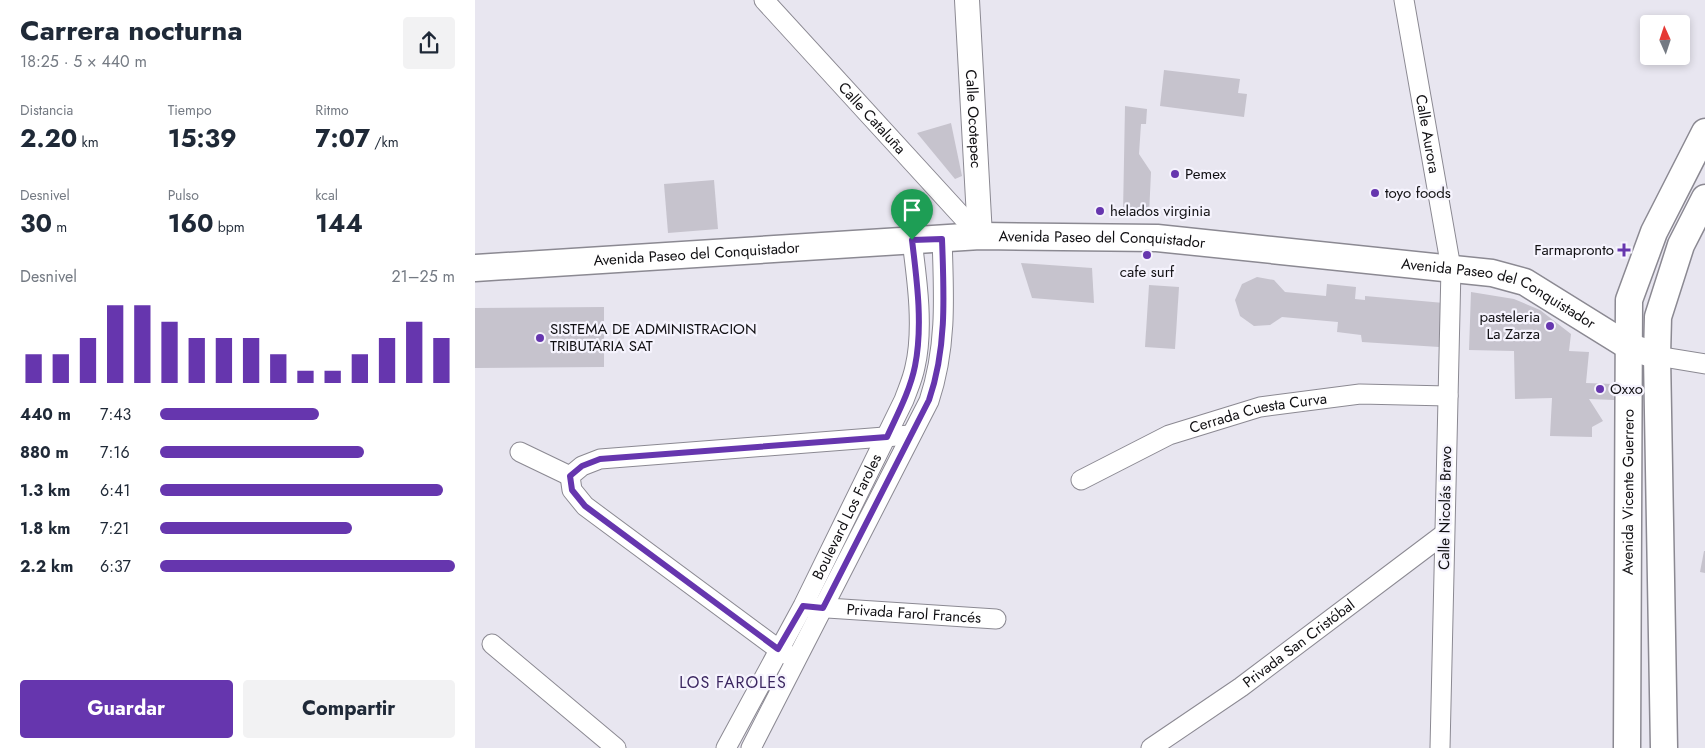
<!DOCTYPE html>
<html lang="es">
<head>
<meta charset="utf-8">
<style>
  :root { --surface:#fff; --page:#f2f2f3; --text:#1f2937; --muted:#747a83; --accent:#6636ae }
  body { margin:0; font-family:Jost,sans-serif; background:var(--page); color:var(--text); height:100vh; display:flex; flex-direction:column; font-size:19px; white-space:nowrap }
  * { box-sizing:border-box; margin:0 }
  p { font-size:16px; color:var(--muted) }
  .icon { flex:none; width:28px; height:28px; fill:none; stroke:currentColor; stroke-width:2; stroke-linecap:round; stroke-linejoin:round }
  .map { position:relative; flex:1; overflow:hidden }
  .details { display:flex; flex-direction:column; background:var(--surface); width:475px }
  .details>* { flex:none }
  .needle { width:32px; rotate:357deg }
  .buttons { position:absolute; left:1165px; top:15px; display:grid; gap:10px }
  .buttons a { display:grid; place-items:center; width:50px; height:50px; border-radius:5px; background:var(--surface); box-shadow:0 2px 8px #0003; font-size:25px }
  .pin { position:absolute; display:grid; place-items:center; width:42px; height:42px; color:#fff; margin:-51px -21px; border-radius:50% 50% 50% 0; rotate:-45deg; box-shadow:0 0 5px #0007 }
  .pin .icon { rotate:45deg }
  .round { display:grid; place-items:center; flex:none; width:52px; height:52px; border-radius:5px; background:var(--page) }
  .head { display:flex; align-items:center; justify-content:space-between; height:85px; padding:0 20px }
  h1 { font-size:28px; font-weight:700; line-height:38px }
  .figures { display:grid; grid-template-columns:repeat(3,1fr); gap:8px; height:85px; padding:5px 20px }
  .figures div { display:grid; align-content:center }
  .figures b { font-size:25px; font-weight:700 }
  .figures small { font-size:14px; font-weight:400 }
  .figures p { font-size:14px }
  .chart { height:140px; padding:10px 20px }
  .chart p { display:flex; justify-content:space-between }
  .chart svg { width:100%; height:90px; margin-top:5px; stroke:var(--accent); stroke-width:6 }
  .button { display:flex; gap:10px; margin-top:auto; padding:10px 20px }
  .button a { flex:1; height:58px; border-radius:5px; background:var(--accent); color:#fff; font-size:20px; font-weight:700; line-height:58px; text-align:center }
  .button a+a { background:var(--page); color:var(--text) }
  ul { padding:0 20px; list-style:none; font-size:16px }
  li { display:grid; grid-template-columns:80px 60px 1fr; align-items:center; height:38px }
  li i { height:12px; border-radius:6px; background:var(--accent) }
  main { display:flex; flex:1; min-height:0 }
  .map>svg:first-child { display:block }
  .building { fill:#c6c3cd }
  .lines { fill:none; stroke-linecap:round; stroke-linejoin:round }
  .minor-casing { stroke:#8b8992; stroke-width:21 }
  .tertiary-casing { stroke:#8b8992; stroke-width:26 }
  .secondary-casing { stroke:#8b8992; stroke-width:29 }
  .minor { stroke:#fff; stroke-width:19 }
  .tertiary { stroke:#fff; stroke-width:24 }
  .secondary { stroke:#fff; stroke-width:26 }
  .route-casing { stroke:#fff; stroke-width:10 }
  .route { stroke:#6636ae; stroke-width:6 }
  .poi-dot { fill:#6636ae; stroke:#f5f3fd; stroke-width:2 }
  .labels { text-anchor:middle; dominant-baseline:central; stroke-width:4.5; stroke-linejoin:round; paint-order:stroke }
  .street-label { font-size:15px; fill:#100f12; stroke:#f5f3fd }
  .poi-label { font-size:15px; fill:#100f12; stroke:#f5f3fd; text-anchor:start }
  .neighbourhood-label { font-size:16px; letter-spacing:1px; fill:#3b2660; stroke:#f5f3fd }
</style>
</head>
<body>
<main>
<section class="details">
<div class="head"><div><h1>Carrera nocturna</h1><p>18:25 · 5 × 440 m</p></div><a class="round"><svg class="icon" aria-label="share" viewBox="0 0 24 24"><path d="M12 15V3M7 8l5-5 5 5M5 13v7h14v-7"/></svg></a></div>
<div class="figures">
<div><p>Distancia</p><b>2.20<small> km</small></b></div>
<div><p>Tiempo</p><b>15:39</b></div>
<div><p>Ritmo</p><b>7:07<small> /km</small></b></div>
</div>
<div class="figures">
<div><p>Desnivel</p><b>30<small> m</small></b></div>
<div><p>Pulso</p><b>160<small> bpm</small></b></div>
<div><p>kcal</p><b>144</b></div>
</div>
<div class="chart"><p><span>Desnivel</span>21–25 m</p>
<svg viewBox="0 0 160 44" preserveAspectRatio="none"><path d="M5 44V30M15 44V30M25 44V22M35 44V6M45 44V6M55 44V14M65 44V22M75 44V22M85 44V22M95 44V30M105 44V38M115 44V38M125 44V30M135 44V22M145 44V14M155 44V22"/></svg>
</div>
<ul>
<li><b>440 m</b>7:43<i style="width:54%"></i></li>
<li><b>880 m</b>7:16<i style="width:69%"></i></li>
<li><b>1.3 km</b>6:41<i style="width:96%"></i></li>
<li><b>1.8 km</b>7:21<i style="width:65%"></i></li>
<li><b>2.2 km</b>6:37<i style="width:100%"></i></li>
</ul>
<div class="button"><a>Guardar</a><a>Compartir</a></div>
</section>
<div class="map">
<svg width="1230" height="748" viewBox="0 0 1230 748">
  <rect width="100%" height="100%" fill="#e8e6f0"/>
  <!-- building -->
  <g class="building">
    <path d="M689,70l76,9 -2,14 9,1 -3,23 -84,-11z"/>
    <path d="M650,106l22,3 -1,15h-5l-2,30 12,18 -2,43 -26,-2z"/>
    <path d="M476,123l11,53 -7,3 -38,-46z"/>
    <path d="M239,180l4,49 -50,4 -4,-49z"/>
    <path d="M546,263l71,5 2,35 -62,-5z"/>
    <path d="M782,277l17,3 11,12 41,4 1,-12 29,3 -1,12 10,1v-4l79,7 -5,44 -77,-5 -1,-7 -24,-3 1,-10 -56,-5 -12,8 -16,1 -14,-10 -5,-16 7,-16z"/>
    <path d="M674,285l30,2 -4,62 -30,-2z"/>
    <path d="M996,292l43,7 26,11 31,24 -2,17 20,1 -3,31 27,1 1,16 -25,-1 14,22 -11,6v10l-42,-1 2,-38 -37,1 -1,-48 -45,-1z"/>
    <path d="M129,307v60l-129,1v-60z"/>
    <path d="M1229,551h1v22l-5,-1z"/>
  </g>
  <g class="lines">
    <defs>
      <g id="minor">
        <path id="s1" d="M289,0l216,236"/>
        <path id="s2" d="M929,0l47,268 -11,480"/>
        <path d="M1182,356l48,8"/>
        <path d="M45,452l50,24"/>
        <path id="s3" d="M606,480l88,-45 91,-28 100,-13 88,2"/>
        <path id="s4" d="M337,607l184,12"/>
        <path d="M17,644l124,104"/>
        <path d="M320,659l-17,-10 -193,-143 -13,-16 -2,-14 12,-10 18,-7 310,-24"/>
        <path id="s5" d="M251,748l77,-142 101,-206c4,-11 9,-22 11,-33 9,-38 2,-88 -3,-126"/>
        <path d="M276,748l178,-347c18,-54 15,-106 13,-162"/>
        <path id="s6" d="M676,748l90,-61 203,-153"/>
      </g>
      <g id="tertiary">
        <path id="s7" d="M492,0l13,236"/>
      </g>
      <g id="secondary">
        <path id="s8" d="M0,268l505,-32 177,2 335,35 33,9 103,64 29,10"/>
        <path id="s9" d="M1152,748l2,-448 25,-68 51,-100"/>
        <path d="M1189,748l-7,-392 1,-39 23,-72 24,-47"/>
      </g>
    </defs>
    <!-- minor casing -->
    <use href="#minor" class="minor-casing"/>
    <!-- tertiary casing -->
    <use href="#tertiary" class="tertiary-casing"/>
    <!-- secondary casing -->
    <use href="#secondary" class="secondary-casing"/>
    <!-- minor -->
    <use href="#minor" class="minor"/>
    <!-- tertiary -->
    <use href="#tertiary" class="tertiary"/>
    <!-- secondary -->
    <use href="#secondary" class="secondary"/>
  </g>
  <g class="lines">
    <defs>
      <path id="route" d="M467,239c2,55 5,109 -13,161l-106,208 -20,-2 -25,43 -193,-143 -13,-16 -2,-14 12,-10 18,-7 287,-22c10,-22 23,-46 28,-71 8,-40 2,-85 -3,-126z"/>
    </defs>
    <!-- route casing -->
    <use href="#route" class="route-casing"/>
    <!-- route -->
    <use href="#route" class="route"/>
  </g>
  <!-- markers -->
  <g class="poi-dot">
    <circle cx="700" cy="174" r="5"/>
    <circle cx="900" cy="193" r="5"/>
    <circle cx="625" cy="211" r="5"/>
    <path d="M1146.5 242.5h5v5h5v5h-5v5h-5v-5h-5v-5h5z"/>
    <circle cx="672" cy="255" r="5"/>
    <circle cx="1075" cy="326" r="5"/>
    <circle cx="65" cy="338" r="5"/>
    <circle cx="1125" cy="389" r="5"/>
  </g>
  <g class="labels">
    <!-- street labels -->
    <g class="street-label">
      <text stroke="none"><textPath href="#s1" startOffset="160">Calle Cataluña</textPath></text>
      <text stroke="none"><textPath href="#s7" startOffset="119">Calle Ocotepec</textPath></text>
      <text stroke="none"><textPath href="#s2" startOffset="136">Calle Aurora</textPath></text>
      <text stroke="none"><textPath href="#s8" startOffset="628">Avenida Paseo del Conquistador</textPath></text>
      <text stroke="none"><textPath href="#s8" startOffset="222">Avenida Paseo del Conquistador</textPath></text>
      <text stroke="none"><textPath href="#s8" startOffset="1032">Avenida Paseo del Conquistador</textPath></text>
      <text stroke="none"><textPath href="#s3" startOffset="191">Cerrada Cuesta Curva</textPath></text>
      <text stroke="none"><textPath href="#s9" startOffset="256">Avenida Vicente Guerrero</textPath></text>
      <text transform="translate(970 508) rotate(-89)">Calle Nicolás Bravo</text>
      <text stroke="none"><textPath href="#s5" startOffset="261">Boulevard Los Faroles</textPath></text>
      <text stroke="none"><textPath href="#s4" startOffset="102">Privada Farol Francés</textPath></text>
      <text stroke="none"><textPath href="#s6" startOffset="181">Privada San Cristóbal</textPath></text>
    </g>
    <!-- poi labels -->
    <g class="poi-label">
      <text x="710" y="174">Pemex</text>
      <text x="910" y="193">toyo foods</text>
      <text x="635" y="211">helados virginia</text>
      <text x="1139" y="250" text-anchor="end">Farmapronto</text>
      <text x="672" y="272" text-anchor="middle">cafe surf</text>
      <text x="1065" y="317" text-anchor="end">pasteleria<tspan x="1065" dy="17">La Zarza</tspan></text>
      <text x="75" y="329">SISTEMA DE ADMINISTRACION<tspan x="75" dy="17">TRIBUTARIA SAT</tspan></text>
      <text x="1135" y="389">Oxxo</text>
    </g>
    <!-- neighbourhood labels -->
    <g class="neighbourhood-label">
      <text x="258" y="682">LOS FAROLES</text>
    </g>
  </g>
</svg>
<div class="buttons">
<a><svg class="needle" viewBox="-14 -14 28 28"><path d="M0-13l5 13h-10z" fill="#e53935"/><path d="M0 13l5-13h-10z" fill="#747a83"/></svg></a>
</div>
<div class="pin" style="left:437px;top:240px;background:#1e9e55"><svg class="icon" aria-label="arrive" viewBox="0 0 24 24"><path d="M6 21V4h12l-3 4 3 4H6"/></svg></div>
</div>
</main>
</body>
</html>
